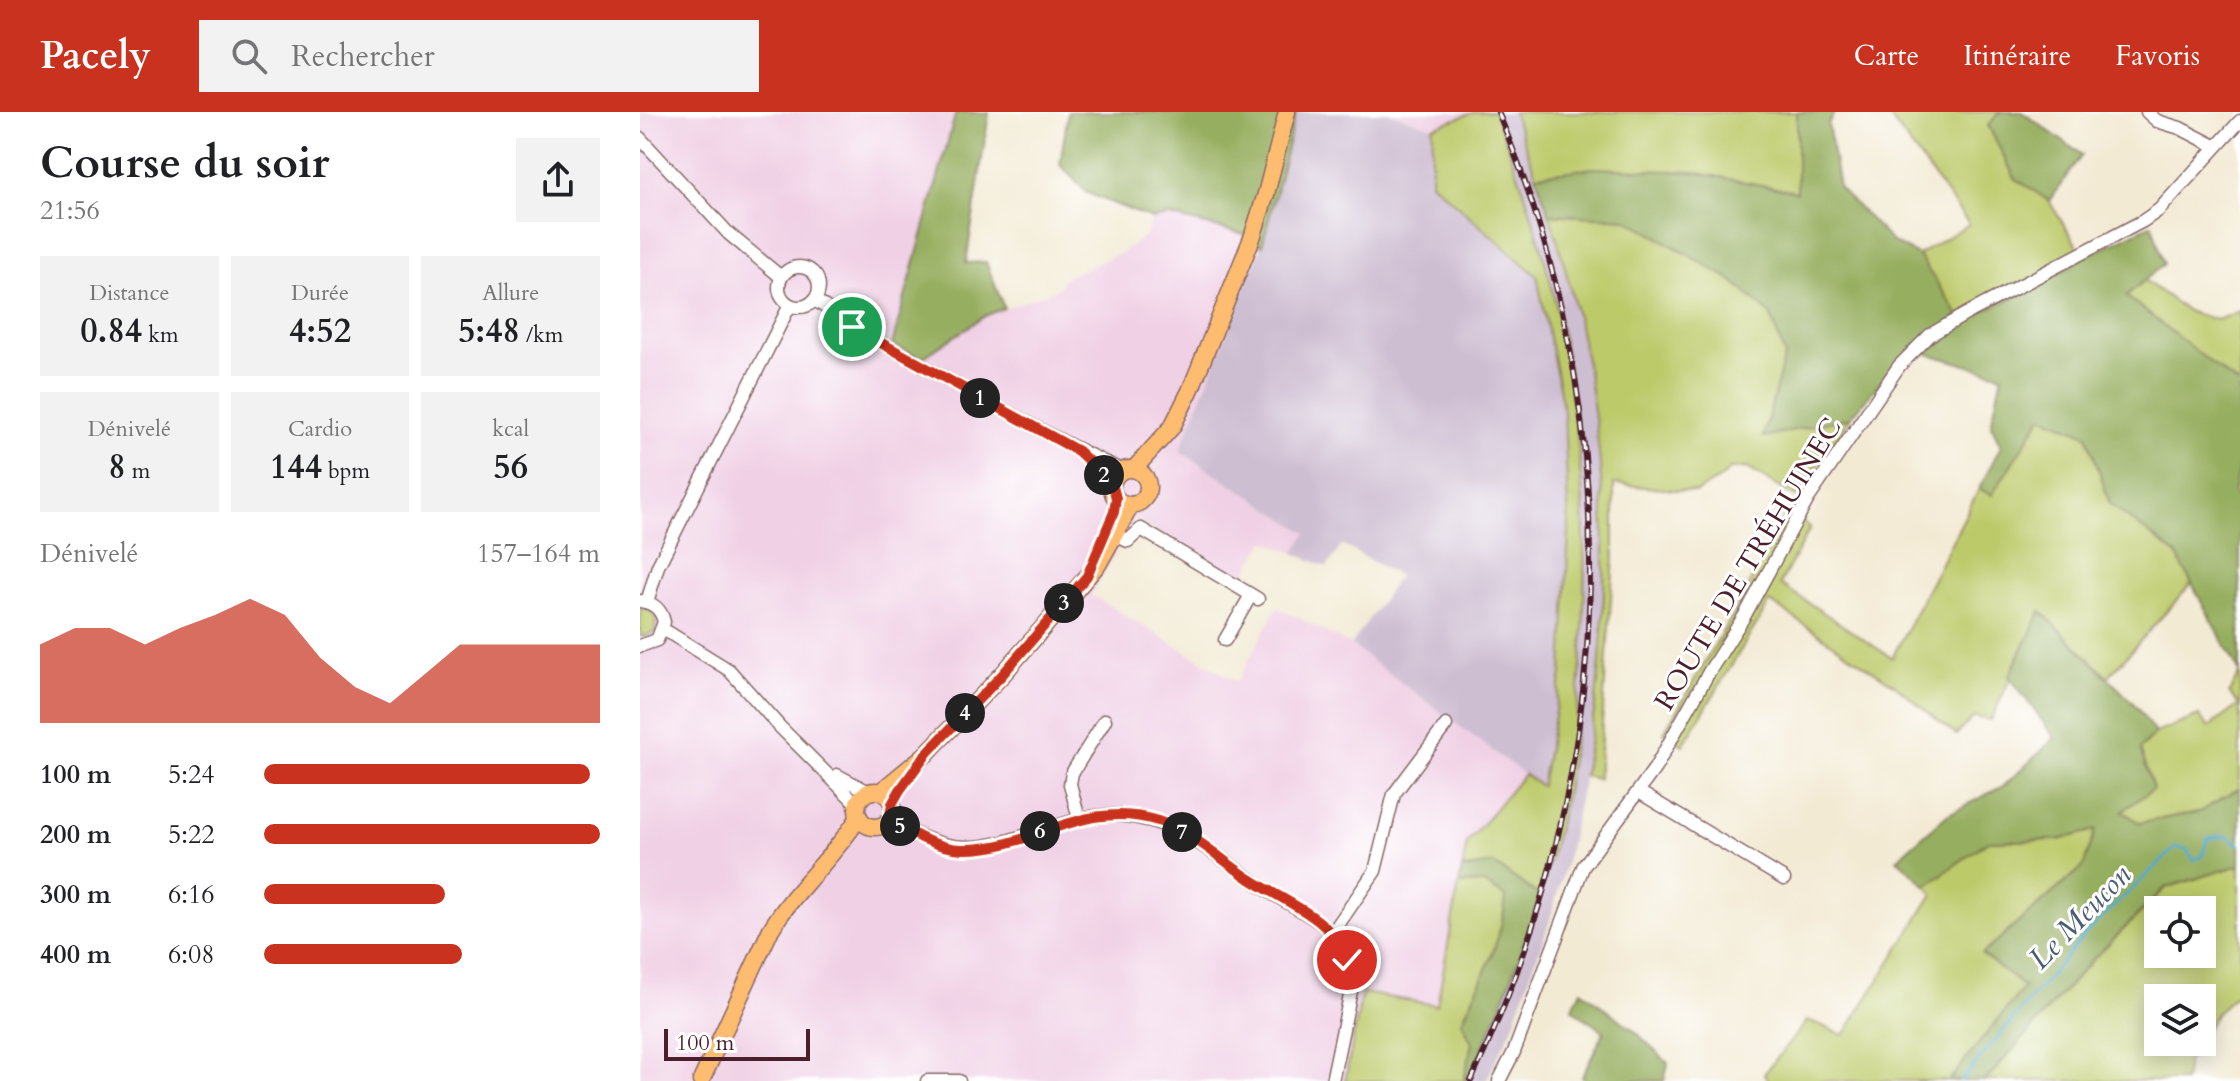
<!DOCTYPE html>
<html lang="fr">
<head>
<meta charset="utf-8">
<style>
  :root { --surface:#fff; --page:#f2f2f2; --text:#202124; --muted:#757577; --accent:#c8321e }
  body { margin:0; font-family:Cardo,serif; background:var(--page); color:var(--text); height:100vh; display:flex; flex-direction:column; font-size:30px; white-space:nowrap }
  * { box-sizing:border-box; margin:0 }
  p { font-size:26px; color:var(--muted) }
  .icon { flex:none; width:44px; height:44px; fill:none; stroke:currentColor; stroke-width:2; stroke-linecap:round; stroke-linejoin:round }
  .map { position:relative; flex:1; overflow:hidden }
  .side { display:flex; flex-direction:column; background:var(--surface); width:640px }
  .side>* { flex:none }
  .tools { position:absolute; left:1504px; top:784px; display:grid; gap:16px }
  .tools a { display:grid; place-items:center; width:72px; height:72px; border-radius:0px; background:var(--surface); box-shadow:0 4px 20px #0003; font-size:40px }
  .scale { position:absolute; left:24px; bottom:20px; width:146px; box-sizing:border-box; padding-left:8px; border:4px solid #4a1f2b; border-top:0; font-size:22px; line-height:28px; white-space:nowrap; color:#4a1f2b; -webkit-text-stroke:6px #fff; paint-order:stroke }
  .pin { position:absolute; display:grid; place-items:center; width:68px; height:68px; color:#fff; margin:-34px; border:4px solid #fff; border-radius:50%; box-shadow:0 2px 8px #0007 }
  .km { position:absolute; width:40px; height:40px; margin:-20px; border-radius:50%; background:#222; color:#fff; font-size:22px; line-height:40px; text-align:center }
  .round { display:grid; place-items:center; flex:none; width:84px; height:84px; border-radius:0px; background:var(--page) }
  .summary { display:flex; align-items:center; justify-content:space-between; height:136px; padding:0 40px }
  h1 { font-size:44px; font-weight:700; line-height:60px }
  .metrics { display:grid; grid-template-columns:repeat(3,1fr); gap:12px; height:136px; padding:8px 40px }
  .metrics div { display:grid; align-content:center; border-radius:0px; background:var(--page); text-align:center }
  .metrics b { font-size:34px; font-weight:700 }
  .metrics small { font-size:22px; font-weight:400 }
  .metrics p { font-size:22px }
  .chart { height:224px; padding:16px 40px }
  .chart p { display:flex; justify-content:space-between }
  .chart svg { width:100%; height:144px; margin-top:8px; fill:var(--accent); opacity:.7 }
  ul { padding:0 40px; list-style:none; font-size:26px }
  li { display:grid; grid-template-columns:128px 96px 1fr; align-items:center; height:60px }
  li i { height:20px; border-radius:10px; background:var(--accent) }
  header { display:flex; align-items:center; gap:48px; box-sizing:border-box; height:112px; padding:0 40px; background:var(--accent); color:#fff }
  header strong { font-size:38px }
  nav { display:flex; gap:44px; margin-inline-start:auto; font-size:28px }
  .search { width:560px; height:72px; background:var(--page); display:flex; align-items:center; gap:20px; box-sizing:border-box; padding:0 28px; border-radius:0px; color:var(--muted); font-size:30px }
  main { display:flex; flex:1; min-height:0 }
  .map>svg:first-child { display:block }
  .built { fill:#f0d0e5 }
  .industrial { fill:#cebed2 }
  .green { fill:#bdca6b; stroke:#84744b; stroke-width:2; fill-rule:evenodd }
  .forest { fill:#96ae5f; stroke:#706645; stroke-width:2 }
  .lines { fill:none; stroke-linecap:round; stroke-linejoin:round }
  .stream { stroke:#4ca9cb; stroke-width:3 }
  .minor-casing { stroke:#856666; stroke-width:15 }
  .major-casing { stroke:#856666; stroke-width:19 }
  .minor { stroke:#fff; stroke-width:12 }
  .major { stroke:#fdbc70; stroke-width:16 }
  .rail-casing { stroke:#4a1f2b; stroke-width:6 }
  .rail { stroke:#fff; stroke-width:3; stroke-dasharray:9; stroke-linecap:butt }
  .route-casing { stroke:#fff; stroke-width:16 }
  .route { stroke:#c8321e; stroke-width:10 }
  .labels { text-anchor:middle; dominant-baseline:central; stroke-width:6; stroke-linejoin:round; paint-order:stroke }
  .street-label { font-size:28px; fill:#4a1f2b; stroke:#fff }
  .water-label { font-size:30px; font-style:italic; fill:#4b5d73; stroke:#fff }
</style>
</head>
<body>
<header>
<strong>Pacely</strong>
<div class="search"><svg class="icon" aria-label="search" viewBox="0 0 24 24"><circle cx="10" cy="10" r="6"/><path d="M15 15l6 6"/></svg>Rechercher</div>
<nav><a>Carte</a><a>Itinéraire</a><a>Favoris</a></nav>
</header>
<main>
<section class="side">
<div class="summary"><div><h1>Course du soir</h1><p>21:56</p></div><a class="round"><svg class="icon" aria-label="share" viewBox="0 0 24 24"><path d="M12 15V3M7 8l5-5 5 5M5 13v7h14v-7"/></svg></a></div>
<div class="metrics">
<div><p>Distance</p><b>0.84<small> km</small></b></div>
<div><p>Durée</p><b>4:52</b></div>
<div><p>Allure</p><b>5:48<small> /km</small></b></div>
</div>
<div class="metrics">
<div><p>Dénivelé</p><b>8<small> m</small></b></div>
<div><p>Cardio</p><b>144<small> bpm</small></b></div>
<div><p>kcal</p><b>56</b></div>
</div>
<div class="chart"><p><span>Dénivelé</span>157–164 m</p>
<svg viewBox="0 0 160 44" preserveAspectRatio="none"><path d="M0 44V20L10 15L20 15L30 20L40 15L50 11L60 6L70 11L80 24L90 33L100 38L110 29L120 20L130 20L140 20L150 20L160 20V44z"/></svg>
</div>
<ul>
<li><b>100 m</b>5:24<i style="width:97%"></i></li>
<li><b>200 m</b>5:22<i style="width:100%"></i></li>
<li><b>300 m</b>6:16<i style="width:54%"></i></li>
<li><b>400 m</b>6:08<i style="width:59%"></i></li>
</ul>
</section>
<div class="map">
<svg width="1600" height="969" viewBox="0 0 1600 969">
  <rect width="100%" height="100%" fill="#fff"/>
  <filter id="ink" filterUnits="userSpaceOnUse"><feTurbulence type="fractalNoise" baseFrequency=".0125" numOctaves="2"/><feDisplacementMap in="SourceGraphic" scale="16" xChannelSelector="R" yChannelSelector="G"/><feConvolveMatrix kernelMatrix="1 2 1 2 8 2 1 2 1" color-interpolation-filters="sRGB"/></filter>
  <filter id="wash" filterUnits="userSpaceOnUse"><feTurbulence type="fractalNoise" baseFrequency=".006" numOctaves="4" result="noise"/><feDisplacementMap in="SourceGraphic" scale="32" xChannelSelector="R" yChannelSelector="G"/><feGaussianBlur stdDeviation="1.8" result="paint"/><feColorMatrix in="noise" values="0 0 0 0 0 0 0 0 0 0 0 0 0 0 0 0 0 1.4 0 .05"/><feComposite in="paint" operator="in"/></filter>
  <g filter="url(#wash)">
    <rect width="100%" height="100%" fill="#f3ead4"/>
    <!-- built -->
    <g class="built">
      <path d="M0,0h316l-64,233 30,13 63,-42 75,-28 2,-9 59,-26 24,-17 7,-17 17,-3 75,18 18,12 -82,205 127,82 -13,20 -29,-12 -24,40 -106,-62 -44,76 146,87 40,-75 74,38 173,129 -57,69 -30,162 -75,-11 -17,87h-705z"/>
      <path d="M749,0h86l-42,15z"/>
    </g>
    <!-- industrial -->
    <g class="industrial">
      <path d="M656,0h93l44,15 -2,55 106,94 27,135 5,119 -7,144 -21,113 -190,-142 48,-69 -57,-31 -15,22 -33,-14 13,-20 -127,-82 82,-205z"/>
      <path d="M854,0h19l19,51 43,142 23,123 6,114v63l-4,57 -14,103 -19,93 -18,65 -38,107 -25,51h-19l45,-102 28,-83 25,-105 15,-113 6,-129 -7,-118 -10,-60 -25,-113 -23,-74z"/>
    </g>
    <!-- green -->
    <g class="green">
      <path d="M835,0h19c91,214 110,450 72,678 -6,36 -17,71 -26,106l-46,-32 -32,5 5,-26 57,-69 17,12 21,-112 7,-144 -5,-118 -27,-136 -106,-94 2,-55z"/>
      <path d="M873,0h284v80l-104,-20 -100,-3 -57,6z"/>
      <path d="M1246,0h114l-12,14 27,52 34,23 35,56 -46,30 -76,33 -44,-65 51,-31z"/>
      <path d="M909,102l78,5 106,62 37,33 15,41 -22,82 88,-20 -55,80 -49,-29 -17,1 -9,9 -25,14 -82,-8v74l-16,221 -14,-3c6,-38 13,-77 16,-115 13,-152 -4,-302 -51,-447z"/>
      <path d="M1504,168l45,32 28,8 23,-9v75l-114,-90z"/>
      <path d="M1402,304l46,19 22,69 66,50 16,29 -84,94 -67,-65 -50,108 -17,-3 -18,18 -60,-49 -126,-84 -87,143 -19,-13 71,-121 53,-101 22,18 -30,56 112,74 87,-169 13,5z"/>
      <path d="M0,496l10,2 6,7 -1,14 -9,5h-6z"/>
      <path d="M1600,561v115l-41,24 -59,11 -18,-12 31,-22 -13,-40 15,-16 44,-17 10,11 30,-22 -10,-12z"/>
      <path d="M1456,717l-13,38 -101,87 42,33 -75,94h-179l-6,-7 44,-54 36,15 89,-141 -7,-8 62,-45 70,-1z"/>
      <path d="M1600,753v126l-24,22 -14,24v-39h-44v44h41l-12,20 -3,19h-199l103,-117 78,-76zM1518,798h44v44h-44z"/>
      <path d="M844,771l22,14c-4,45 -25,84 -44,124l10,22 -8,38h-119l17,-88 75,12 22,-121z"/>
    </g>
    <!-- forest -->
    <g class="forest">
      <path d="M316,0l33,1 -23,150 20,-1 18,46 -19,8 -63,42 -30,-13z"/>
      <path d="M428,0h228l-34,134 -18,-12 -75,-18 -17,3 -65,-26 -27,-28z"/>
      <path d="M1157,0h38l-7,12 11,64 53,54 26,13 44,65 76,-33 46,-30 68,-33 12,40 -38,32 114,90v74l-6,31 6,8v174l-64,-119 -66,-50 -23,-69 -45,-19 -50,79 -13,-6 22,-43 -10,-21 11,-50 -77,-22 -31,13 -43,51 -88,20 22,-82 -15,-41 -37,-33 -106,-62 -78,-5 -13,-39 57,-7 100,4 104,20z"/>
      <path d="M1360,0h22l60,43 -33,46 -34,-23 -27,-53z"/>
      <path d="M1401,499l94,94 20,28 -15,16 13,40 -31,22 18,12 59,-11 41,-24v77l-75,23 -77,76 -103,117h-36l75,-94 -42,-33 101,-87 13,-37 -38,10 -70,1 -62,45 -29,-27 50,-44 58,-30 50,-47 -46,-62z"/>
      <path d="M854,752l46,32c-20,64 -43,125 -73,185h-3l8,-38 -10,-22c19,-40 40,-79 44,-124l-22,-14 -25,1 3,-15z"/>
      <path d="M941,878l54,41 33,32 -4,18h-77l-5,-4 22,-45 -32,-23z"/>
    </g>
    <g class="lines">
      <!-- stream -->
      <g class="stream">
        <path d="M1600,385v4"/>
        <path d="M1321,969l125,-148 90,-86 10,2 8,11 8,-4 6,-18 19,-2 13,8"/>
      </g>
    </g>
  </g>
  <g filter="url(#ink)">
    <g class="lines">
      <defs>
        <g id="minor">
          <path d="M1507,0l10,9 23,7 35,18"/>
          <path d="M0,26l89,96 52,43"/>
          <circle cx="159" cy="175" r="20"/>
          <path d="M175,188c42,30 86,54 132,79 57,32 115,64 174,91"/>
          <path d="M446,346l26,25"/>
          <path d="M474,423l14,6 13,-12 117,70"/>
          <path d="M7,490l11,-36 132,-261"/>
          <path d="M23,517l66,41 50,56 79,79"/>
          <path d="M585,528l26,-45"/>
          <path d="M0,534l17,-6 7,-18c-3,-13 -10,-19 -24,-21"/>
          <path d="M197,663l32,17"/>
          <path d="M999,680l145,87"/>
          <path d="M439,707l-9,-35 2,-11 33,-53"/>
          <path d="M249,708c71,42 94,28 168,6 19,-6 39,-12 60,-11 67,5 96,41 150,75 18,12 40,22 57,36 18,16 27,42 27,65l-19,90"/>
          <path d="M691,823l44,-64 19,-77 52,-69"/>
          <path d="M287,969h32"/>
          <path d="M859,969l15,-29 69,-185 72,-99 54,-96 36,-57 63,-116 91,-133 31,-31 36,-21 177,-93 16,-11 81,-89"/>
        </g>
        <g id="major">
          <circle cx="490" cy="375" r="18"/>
          <path d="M494,357l38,-42 18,-36 62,-153 14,-44 21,-82"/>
          <circle cx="235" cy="697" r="18"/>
          <path d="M240,680l46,-38 76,-79 97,-112 32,-58"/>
          <path d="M61,969l70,-152c25,-41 63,-72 88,-112"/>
        </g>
      </defs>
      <!-- minor casing -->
      <use href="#minor" class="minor-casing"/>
      <!-- major casing -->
      <use href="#major" class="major-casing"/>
      <!-- minor -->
      <use href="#minor" class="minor"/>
      <!-- major -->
      <use href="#major" class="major"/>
      <defs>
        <path id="rail" d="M831,969c147,-310 160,-652 27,-969"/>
      </defs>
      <!-- rail casing -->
      <use href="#rail" class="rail-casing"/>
      <!-- rail -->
      <use href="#rail" class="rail"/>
    </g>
  </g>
  <g class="lines" filter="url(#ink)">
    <defs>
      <path id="route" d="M212,215l226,124 34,32 4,15 -2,14 -27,64 -85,99 -76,79 -26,36 -8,14 -3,16c23,13 46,28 73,29 69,2 121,-52 196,-28 35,11 63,39 92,58 21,14 62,33 77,50 8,9 14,20 20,31"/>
    </defs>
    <!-- route casing -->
    <use href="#route" class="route-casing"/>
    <!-- route -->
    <use href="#route" class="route"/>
  </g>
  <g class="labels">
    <!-- street labels -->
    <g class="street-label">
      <text transform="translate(1108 452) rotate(-59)">ROUTE DE TRÉHUINEC</text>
    </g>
    <!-- water labels -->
    <g class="water-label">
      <text transform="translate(1440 805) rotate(-46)">Le Meucon</text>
    </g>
  </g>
</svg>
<div class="tools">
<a><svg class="icon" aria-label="locate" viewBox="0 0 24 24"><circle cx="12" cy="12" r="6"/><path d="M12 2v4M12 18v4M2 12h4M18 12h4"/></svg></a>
<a><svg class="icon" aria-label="layers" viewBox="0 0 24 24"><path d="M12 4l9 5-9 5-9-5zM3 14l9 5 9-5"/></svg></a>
</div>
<div class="scale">100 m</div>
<div class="pin" style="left:212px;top:215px;background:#1e9e55"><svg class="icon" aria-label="arrive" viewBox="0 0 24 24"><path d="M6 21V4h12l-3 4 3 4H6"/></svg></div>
<div class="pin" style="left:707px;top:848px;background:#d93025"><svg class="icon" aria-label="check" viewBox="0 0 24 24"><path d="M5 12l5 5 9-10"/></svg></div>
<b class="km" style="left:340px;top:286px">1</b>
<b class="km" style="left:464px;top:363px">2</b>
<b class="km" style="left:424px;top:491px">3</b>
<b class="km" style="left:325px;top:601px">4</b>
<b class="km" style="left:260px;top:714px">5</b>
<b class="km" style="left:400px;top:719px">6</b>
<b class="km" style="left:542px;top:720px">7</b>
</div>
</main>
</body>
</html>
